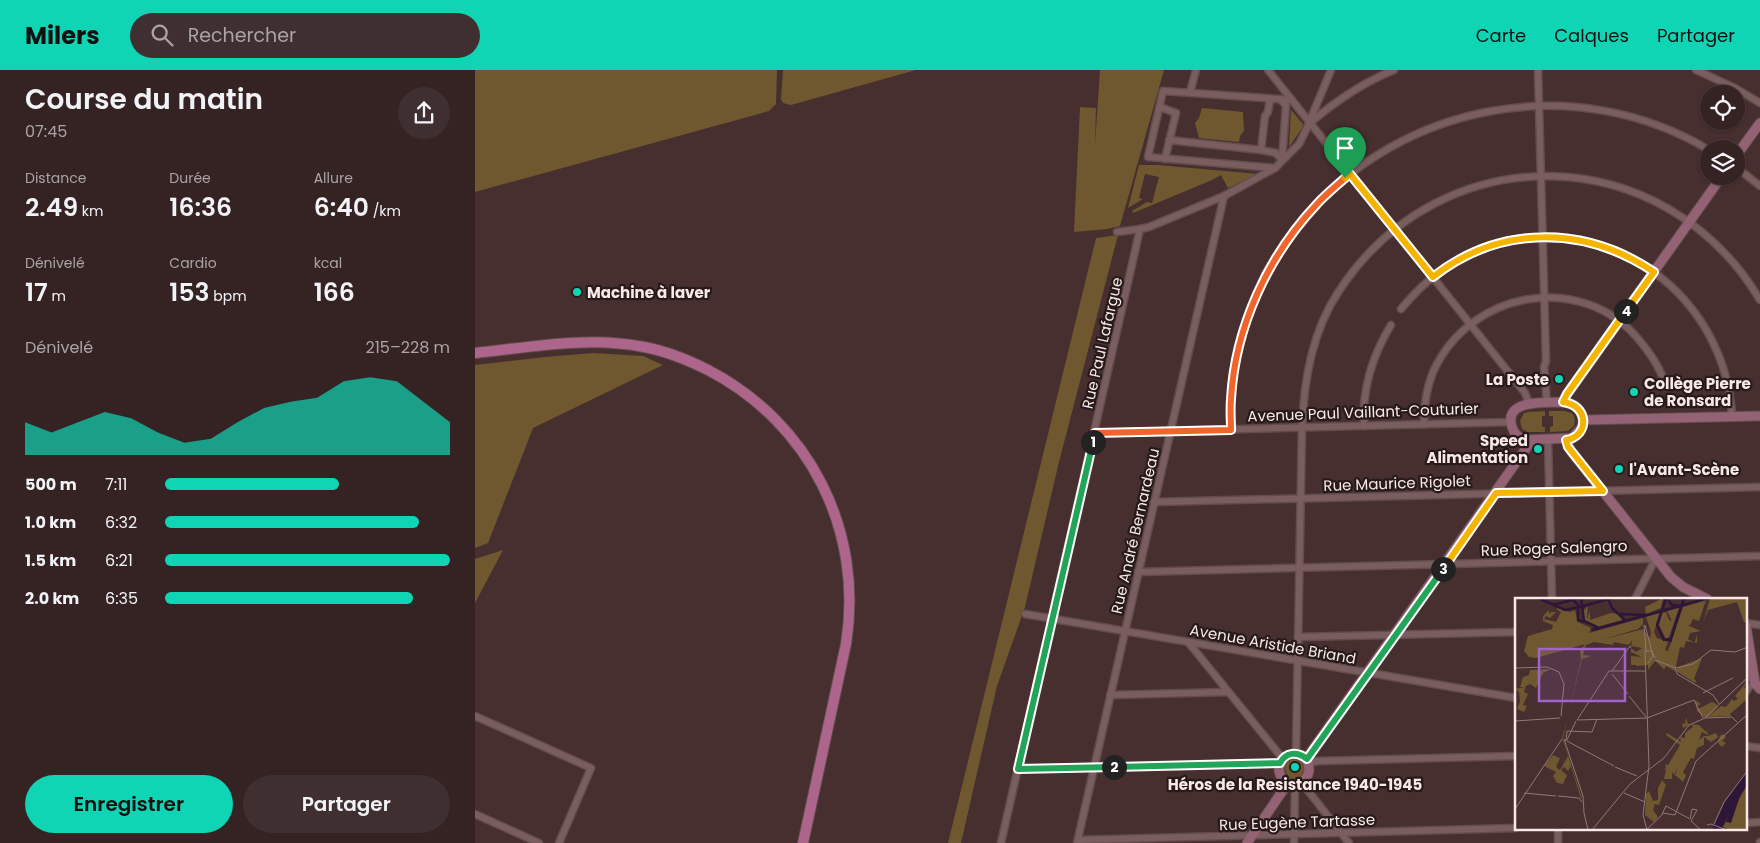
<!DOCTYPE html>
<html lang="fr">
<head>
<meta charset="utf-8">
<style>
  :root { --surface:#352223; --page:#402f30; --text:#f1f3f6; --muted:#aaa4a6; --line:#4f3f41; --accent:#0fd5b4 }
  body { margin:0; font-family:Poppins,sans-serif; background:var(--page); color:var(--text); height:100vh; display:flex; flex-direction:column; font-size:19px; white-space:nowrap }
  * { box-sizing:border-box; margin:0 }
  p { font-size:16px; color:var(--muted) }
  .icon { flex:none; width:28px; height:28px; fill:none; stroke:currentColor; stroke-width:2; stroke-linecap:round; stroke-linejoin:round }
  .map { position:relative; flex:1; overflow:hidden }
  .drawer { display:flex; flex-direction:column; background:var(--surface); width:475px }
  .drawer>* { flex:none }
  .tools { position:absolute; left:1225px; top:15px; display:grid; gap:10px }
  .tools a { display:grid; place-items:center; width:45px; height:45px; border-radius:50%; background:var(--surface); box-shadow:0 1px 4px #0004,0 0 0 1px var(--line); font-size:25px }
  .pin { position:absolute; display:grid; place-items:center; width:42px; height:42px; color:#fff; margin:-51px -21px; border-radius:50% 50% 50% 0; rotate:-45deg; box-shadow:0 0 5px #0007 }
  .pin .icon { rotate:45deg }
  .km { position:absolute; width:25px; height:25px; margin:-12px; border-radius:50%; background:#222; color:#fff; font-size:14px; line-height:25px; text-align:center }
  .round { display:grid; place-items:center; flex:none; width:52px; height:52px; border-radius:26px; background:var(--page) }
  .head { display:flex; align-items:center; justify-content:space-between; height:85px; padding:0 25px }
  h1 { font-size:28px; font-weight:600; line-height:38px }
  .stats { display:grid; grid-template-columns:repeat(3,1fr); gap:8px; height:85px; padding:5px 25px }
  .stats div { display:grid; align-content:center }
  .stats b { font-size:25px; font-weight:600 }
  .stats small { font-size:14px; font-weight:400 }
  .stats p { font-size:14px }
  .chart { height:140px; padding:10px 25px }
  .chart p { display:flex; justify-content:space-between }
  .chart svg { width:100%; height:90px; margin-top:5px; fill:var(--accent); opacity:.7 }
  .cta { display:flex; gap:10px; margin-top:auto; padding:10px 25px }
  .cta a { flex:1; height:58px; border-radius:30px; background:var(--accent); color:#111; font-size:20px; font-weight:600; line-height:58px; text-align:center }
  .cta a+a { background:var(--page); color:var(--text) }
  ul { padding:0 25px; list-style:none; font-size:16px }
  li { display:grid; grid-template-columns:80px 60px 1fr; align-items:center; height:38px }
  li i { height:12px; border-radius:6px; background:var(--accent) }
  header { display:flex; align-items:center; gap:30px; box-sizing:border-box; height:70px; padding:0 25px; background:var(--accent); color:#111 }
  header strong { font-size:24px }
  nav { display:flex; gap:28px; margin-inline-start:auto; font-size:18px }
  .search { width:350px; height:45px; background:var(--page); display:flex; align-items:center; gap:12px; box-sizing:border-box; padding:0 18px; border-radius:28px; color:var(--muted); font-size:19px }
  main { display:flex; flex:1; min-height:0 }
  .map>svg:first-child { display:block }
  .green { fill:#6f582f }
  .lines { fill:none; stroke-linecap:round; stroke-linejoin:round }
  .street-casing { stroke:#624d4d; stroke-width:9 }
  .secondary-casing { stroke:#624d4d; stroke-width:11 }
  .primary-casing { stroke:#624d4d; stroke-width:12 }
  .street { stroke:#7a5e5f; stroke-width:6 }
  .secondary { stroke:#946275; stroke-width:9 }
  .primary { stroke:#ae658b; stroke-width:10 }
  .split-1-casing { stroke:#fff; stroke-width:10 }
  .split-2-casing { stroke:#fff; stroke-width:10 }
  .split-3-casing { stroke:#fff; stroke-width:10 }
  .split-4-casing { stroke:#fff; stroke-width:10 }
  .split-5-casing { stroke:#fff; stroke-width:10 }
  .split-1 { stroke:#f0652b; stroke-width:6 }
  .split-2 { stroke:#22a559; stroke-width:6 }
  .split-3 { stroke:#22a559; stroke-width:6 }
  .split-4 { stroke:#f5b400; stroke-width:6 }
  .split-5 { stroke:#f5b400; stroke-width:6 }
  .poi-dot { fill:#0fd5b4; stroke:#261a1a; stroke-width:2 }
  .labels { text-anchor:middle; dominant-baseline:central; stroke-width:4.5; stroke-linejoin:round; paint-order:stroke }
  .poi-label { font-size:15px; font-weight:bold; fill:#f9e8e8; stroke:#261a1a; text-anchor:start }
  .street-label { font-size:15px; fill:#f9e8e8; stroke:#261a1a }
  .inset-river { fill:none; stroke:#2d1638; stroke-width:2.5 }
  .inset-road { fill:none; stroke:#8e7879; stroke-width:1 }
  .view { fill:#a164cb; fill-opacity:0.15; stroke:#a164cb; stroke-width:2.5 }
  .inset-edge { fill:none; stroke:#f9e8e8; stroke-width:2.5 }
</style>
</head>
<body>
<header>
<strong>Milers</strong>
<div class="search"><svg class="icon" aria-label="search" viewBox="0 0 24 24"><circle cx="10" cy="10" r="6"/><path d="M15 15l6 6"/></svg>Rechercher</div>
<nav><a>Carte</a><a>Calques</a><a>Partager</a></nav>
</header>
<main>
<section class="drawer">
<div class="head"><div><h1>Course du matin</h1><p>07:45</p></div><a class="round"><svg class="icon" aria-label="share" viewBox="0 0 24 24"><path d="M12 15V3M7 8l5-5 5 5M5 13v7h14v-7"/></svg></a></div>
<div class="stats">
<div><p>Distance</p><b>2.49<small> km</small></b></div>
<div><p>Durée</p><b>16:36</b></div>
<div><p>Allure</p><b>6:40<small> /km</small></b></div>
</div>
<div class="stats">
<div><p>Dénivelé</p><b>17<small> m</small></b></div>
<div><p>Cardio</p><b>153<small> bpm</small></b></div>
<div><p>kcal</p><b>166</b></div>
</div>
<div class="chart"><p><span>Dénivelé</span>215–228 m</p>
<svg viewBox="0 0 160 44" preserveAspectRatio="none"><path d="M0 44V28L10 33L20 28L30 23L40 26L50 33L60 38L70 36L80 28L90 21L100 18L110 16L120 8L130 6L140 8L150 18L160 28V44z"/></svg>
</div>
<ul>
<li><b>500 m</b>7:11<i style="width:61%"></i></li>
<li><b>1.0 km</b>6:32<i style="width:89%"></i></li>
<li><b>1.5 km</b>6:21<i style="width:100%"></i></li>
<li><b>2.0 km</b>6:35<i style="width:87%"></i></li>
</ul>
<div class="cta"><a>Enregistrer</a><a>Partager</a></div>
</section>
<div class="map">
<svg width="1285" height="773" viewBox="0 0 1285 773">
  <rect width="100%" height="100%" fill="#472e2f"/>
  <!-- green -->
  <g class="green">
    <path d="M0,0h302l-1,34 -7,7 -294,81z"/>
    <path d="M308,0h133l-125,35 -8,-2 -2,-4z"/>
    <path d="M625,0h64l-44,156 -13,3 -33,3 6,-125 16,1 -1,37z"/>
    <path d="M727,38l41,4 1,19 -4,5 -1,6 -40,-4 -4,-15 4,-5z"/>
    <path d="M816,40l12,14 -1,4 -13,19z"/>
    <path d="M664,95h19l100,9 -30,14 -7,-13 -9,5 -79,33 -1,-2 15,-9 5,1 7,-26 -14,-3 -6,24 4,1 -15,9z"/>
    <path d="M643,165l-59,227 -34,145 -28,79 -36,157h-13l148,-605z"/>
    <path d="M118,283l50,3 20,9 -130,63 -45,115 -13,5v-183l70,-8z"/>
    <path d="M1070,341v5h-3v11h3v5h-17l-6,-3 -2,-8 4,-8 5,-1z"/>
    <path d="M1074,341h15l8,2 3,6 -1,7 -6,5 -18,1v-5l3,-1v-10h-4z"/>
    <path d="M28,480l-28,53v-44z"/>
    <circle cx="821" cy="698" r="11"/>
  </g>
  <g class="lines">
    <defs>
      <g id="street">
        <path d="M793,0l257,323 4,10"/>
        <path d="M1063,0l8,291 -2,6 3,36"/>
        <path d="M1221,0l39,18 25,15"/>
        <path d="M715,22l6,-22"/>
        <path d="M806,30l5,5 -4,55"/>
        <path d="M685,37l16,6 -11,46"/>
        <path d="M836,52c25,-21 53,-40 83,-52"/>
        <path d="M694,70l92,10 15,3 6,7"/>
        <path d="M786,80l4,-34 3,-4 2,-13"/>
        <path d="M1261,97l24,19"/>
        <path d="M800,98l-127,-11 15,-66 129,9"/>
        <path d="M642,162l23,-3 9,-2 75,-31 51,-28 24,-24 7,-14 25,-60"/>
        <path d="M926,239c25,-30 56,-55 95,-65 116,-33 230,53 236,173"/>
        <path d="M949,354c0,-17 2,-35 9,-52 37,-82 149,-102 207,-31 12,15 21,28 26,46"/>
        <path d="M889,356c-2,-36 8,-70 27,-101"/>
        <path d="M756,360c0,-10 -1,-21 0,-31 2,-40 17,-90 35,-126 10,-19 24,-36 37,-53 98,-118 273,-150 406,-70"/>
        <path d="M620,363l416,-11"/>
        <path d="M1073,370l4,159"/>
        <path d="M679,432l606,-15"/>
        <path d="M663,502l622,-16"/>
        <path d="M1160,529l21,-41"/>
        <path d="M550,544l491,84"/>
        <path d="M1271,553l14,2"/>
        <path d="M823,567l218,-5"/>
        <path d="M713,572l91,112 3,6"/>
        <path d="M1271,603l9,10 -6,4 -3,5"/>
        <path d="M635,625l118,-3"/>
        <path d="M0,646l116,52 -32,75"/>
        <path d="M1271,676l14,2"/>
        <path d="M821,683l6,-325c2,-48 10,-97 37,-137 103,-157 325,-152 421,9"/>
        <path d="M834,693l9,-2 198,-5"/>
        <path d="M543,699l262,-6"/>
        <path d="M827,713l47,60"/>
        <path d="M0,744l64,29"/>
        <path d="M1271,753l14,-1"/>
        <path d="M1083,759v14"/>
        <path d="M603,770l438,-12"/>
        <path d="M526,773l139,-614"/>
        <path d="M602,773l147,-647"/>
        <path d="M819,773l1,-59"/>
        <path d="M1285,773v-1"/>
      </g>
      <g id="secondary">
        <path d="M1261,86l24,-33"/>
        <path d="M1088,332l4,-8 155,-218"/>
        <path d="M1088,332c15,2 22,11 19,25l-10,11 -46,2c-7,-2 -12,-6 -14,-13 -9,-29 36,-24 51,-25z"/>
        <path d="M1108,350l177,-4"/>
        <path d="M1091,370l5,11 100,126 12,10 24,12"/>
        <path d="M1271,556l9,57 5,6"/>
        <circle cx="819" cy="699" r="15"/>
        <path d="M831,689l226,-319"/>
        <path d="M772,773l41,-60"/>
      </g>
      <path id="primary" d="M0,283c57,-6 113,-17 169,-6 22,4 44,13 64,23 102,53 156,161 138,274l-43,199"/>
    </defs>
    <!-- street casing -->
    <use href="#street" class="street-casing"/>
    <!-- secondary casing -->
    <use href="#secondary" class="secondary-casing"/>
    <!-- primary casing -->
    <use href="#primary" class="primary-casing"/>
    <!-- street -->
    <use href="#street" class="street"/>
    <!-- secondary -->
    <use href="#secondary" class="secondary"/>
    <!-- primary -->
    <use href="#primary" class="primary"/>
  </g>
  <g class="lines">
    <defs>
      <path id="split-1" d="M618,372l2,-9 136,-3c0,-10 -1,-21 0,-31 4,-72 37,-143 86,-195 8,-9 18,-17 28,-26"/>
      <path id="split-2" d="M618,372l-75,327 96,-2"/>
      <path id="split-3" d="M639,697l166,-4c6,-11 17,-12 27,-4l136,-190"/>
      <path id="split-4" d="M968,499l53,-76 107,-2 -35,-44 -2,-7c24,-4 23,-35 -3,-38l4,-8 59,-83"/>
      <path id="split-5" d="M870,108l5,-4 83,103c66,-52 151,-52 221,-5l-28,39"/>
    </defs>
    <!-- split-1 casing -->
    <use href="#split-1" class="split-1-casing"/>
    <!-- split-2 casing -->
    <use href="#split-2" class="split-2-casing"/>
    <!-- split-3 casing -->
    <use href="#split-3" class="split-3-casing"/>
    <!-- split-4 casing -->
    <use href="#split-4" class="split-4-casing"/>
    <!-- split-5 casing -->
    <use href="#split-5" class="split-5-casing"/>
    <!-- split-1 -->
    <use href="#split-1" class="split-1"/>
    <!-- split-2 -->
    <use href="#split-2" class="split-2"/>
    <!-- split-3 -->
    <use href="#split-3" class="split-3"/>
    <!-- split-4 -->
    <use href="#split-4" class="split-4"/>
    <!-- split-5 -->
    <use href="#split-5" class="split-5"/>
  </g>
  <!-- markers -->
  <g class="poi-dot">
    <circle cx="102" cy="222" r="5"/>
    <circle cx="1084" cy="309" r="5"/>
    <circle cx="1159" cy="322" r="5"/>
    <circle cx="1063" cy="379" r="5"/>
    <circle cx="1144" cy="399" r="5"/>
    <circle cx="820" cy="697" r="5"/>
  </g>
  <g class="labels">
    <!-- poi labels -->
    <g class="poi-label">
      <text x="112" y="222">Machine à laver</text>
      <text x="1074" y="309" text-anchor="end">La Poste</text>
      <text x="1169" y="313">Collège Pierre<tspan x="1169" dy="17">de Ronsard</tspan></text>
      <text x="1053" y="370" text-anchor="end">Speed<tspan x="1053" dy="17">Alimentation</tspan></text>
      <text x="1154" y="399">l'Avant-Scène</text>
      <text x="820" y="714" text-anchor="middle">Héros de la Resistance 1940-1945</text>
    </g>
    <!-- street labels -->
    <g class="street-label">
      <text transform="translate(627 273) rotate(-77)">Rue Paul Lafargue</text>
      <text transform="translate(888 342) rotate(-2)">Avenue Paul Vaillant-Couturier</text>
      <text transform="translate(922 413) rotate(-2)">Rue Maurice Rigolet</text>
      <text transform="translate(660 461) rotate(-77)">Rue André Bernardeau</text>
      <text transform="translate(1079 478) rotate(-2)">Rue Roger Salengro</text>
      <text transform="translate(798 574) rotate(10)">Avenue Aristide Briand</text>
      <text transform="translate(822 752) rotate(-2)">Rue Eugène Tartasse</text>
    </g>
  </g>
  <!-- overview -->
  <g transform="translate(1040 528)">
    <rect width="232" height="232" fill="#472e2f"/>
    <path d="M148,0l-2,10 -15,6 -1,-7zM232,0v25l-3,-1 -7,-20 -29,8 -5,12 7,-23zM191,2l-7,21 -6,-2 -3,6h-3l14,6 -11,2 -2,6 7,4v-2l2,-6v8l-11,-2 -2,7 -4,-1 -5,24 -9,-5 -5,9 3,-6 -9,-8 -7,9v-5l-12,1v-8v7h-5v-9l11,1 -11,-5v-4l5,4 6,-4 -11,-2 1,-6 -3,5 -15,-3 -1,3 -19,-3 -8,3 -3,10 8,1 -9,3 -15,60 14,-59 -1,-9 5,-7 8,-2 -57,16 -7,-1 -5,-6 4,-15 24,-7 1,-4 -10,-4v-5l6,-6v4l2,-2h5l-6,6 -4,-2 -2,3 12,3 5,-10 -5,-3 2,-1 12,4 5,-2 3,12 13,6 -2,5 54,-15v6l-5,5 -37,11 42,-11 7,9 1,-6 -5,-15 14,-4 -6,19 3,6 11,4 -3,8 3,1 15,-44zM73,8l-1,14 3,-9v9l21,-7 8,1 3,6 -25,7 -6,-1 -6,-5 -3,-9zM164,10l-10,29 -3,2 -7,-14 3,-12 4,-1 3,8 3,1 -5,-10zM187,60l-8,21 2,2 -1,2 -19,-12 2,-4zM36,71l-8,4 -7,15 -6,-4 -4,2 -2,6 4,2 -5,11 4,1 -3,6 -7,-3 3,-8 -1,-9 -4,-3 10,-2h-5l3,-10 6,-2 1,-5zM228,83l2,4 -1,2 2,2 1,-6v16l-17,15 1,2 -27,1 -7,-6 -2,-11 6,4 -4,2 1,3 14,-7 4,2 2,3 -10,10 13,-11 5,1 6,-8 2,2 4,-2 -3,-3 10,-12zM171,119l2,7 11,1 6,6 11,-4 -10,4 2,3 3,-3 -3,4 -6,-3 -3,8 5,-4h4l8,-3 2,4 5,-3 3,3 -4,4 4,2 -4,4 -4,-4 2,-7 -9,6 -7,-5v8l-7,3 -3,11 -3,-1 -8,14 3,3 -3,7 -8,-7 3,-8 -4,8 -2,-3v7h-8l2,-9 -4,-2 4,1 -1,-5 3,1 12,-20 -14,-10 1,-2 14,9 -1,-5 5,1v-5l8,-6 -2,-3 -8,4 -1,-5 3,1zM52,123l-4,18 19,59 -1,1 -10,-33 -3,5 -4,-4 -3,3 6,5 -4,9 -6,-1 -4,-7 3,-4 -12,-6 9,-11 7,3 -4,9 4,3 8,-14 -6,-18zM147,182l4,5 -7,20 -4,-1 -2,6 5,7 -4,5 -9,-7 1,-21 3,-3 4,10 5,-1v-12zM232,187v45h-17l-7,-3z" fill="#6f582f"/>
    <path d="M232,173v14l-7,11 -9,27 -5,-1 4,-11 -9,19h-9l13,-28z" fill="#2d1638"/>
    <path class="inset-river" d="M23,0l27,12 14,-3M56,0l9,9 32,-9M66,0l3,23 15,7M93,0l4,10 14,13M151,0l-9,27 7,15 7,-1M152,0l5,7 9,1M38,7l26,-7M63,10v12l6,2M105,16l27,1M77,32l117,-32M155,44l14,-44"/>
    <path class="inset-road" d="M129,27l2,26M130,27l8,31 -5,7M140,62l21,8 17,-4 18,-14 24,2 13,-5M160,69l2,7 36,21 6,9M0,70l32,-1 12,5 5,12 -3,32M97,73l18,-25 1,2M97,76l16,20M188,95l30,-15M114,98l17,21M179,102l9,18M190,120l27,-1 5,5M190,120l43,-41M62,122l32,-49h37M62,122l70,-2 47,-18M0,123l45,-3M49,141l19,57 1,17M50,142l49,26M51,142l1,-9 25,1 5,-13M52,142l9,-19M100,169l22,9M9,195l32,3M109,195l21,9M43,198l21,2 3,4M0,211l47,-70M69,215l4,17M148,215l12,2 21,-54 52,-47M147,216l4,-8 24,13 2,-10 5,1 -6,11 10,9M199,226l10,-22 24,-32M192,227l4,-1 16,6M77,232l38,-46 34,-26 25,-33 16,-7M131,232l17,-16M132,232l-4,-15 6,-49 -4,-115h7l3,7"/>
    <path class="view" d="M24,51h86v52h-86z"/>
    <rect width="232" height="232" class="inset-edge"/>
  </g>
</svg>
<div class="tools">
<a><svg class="icon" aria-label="locate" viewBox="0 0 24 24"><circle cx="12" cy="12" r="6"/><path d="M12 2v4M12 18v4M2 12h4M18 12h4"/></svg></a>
<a><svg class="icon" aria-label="layers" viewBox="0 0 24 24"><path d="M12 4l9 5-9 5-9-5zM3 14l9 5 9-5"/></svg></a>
</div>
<div class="pin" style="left:870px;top:108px;background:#1e9e55"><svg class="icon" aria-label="arrive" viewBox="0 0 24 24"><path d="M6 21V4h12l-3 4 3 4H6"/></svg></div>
<b class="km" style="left:618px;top:372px">1</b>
<b class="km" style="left:639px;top:697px">2</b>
<b class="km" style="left:968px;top:499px">3</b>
<b class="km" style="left:1151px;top:241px">4</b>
</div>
</main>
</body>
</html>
